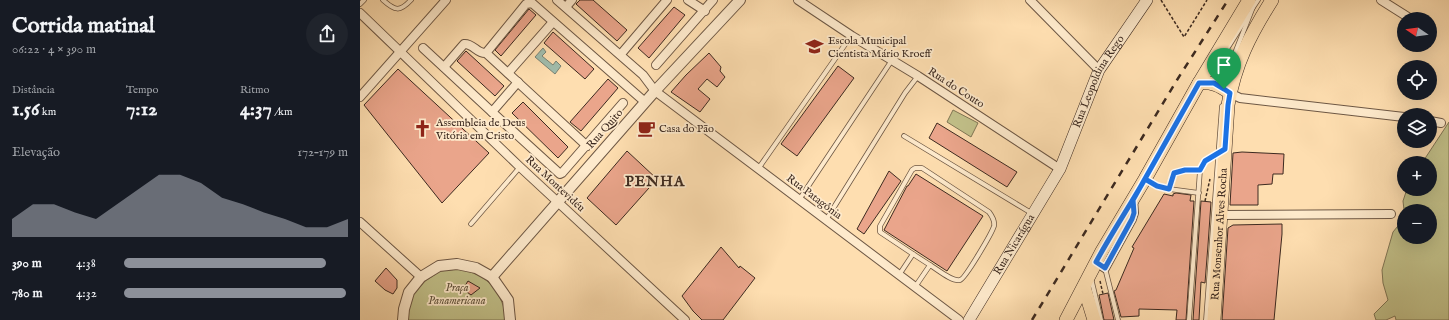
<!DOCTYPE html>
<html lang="pt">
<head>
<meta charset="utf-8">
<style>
  :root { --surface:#171b24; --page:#20242c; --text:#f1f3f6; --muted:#9ea1a6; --accent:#8c9099 }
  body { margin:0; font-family:"IM FELL English",serif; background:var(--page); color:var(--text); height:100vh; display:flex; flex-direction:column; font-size:15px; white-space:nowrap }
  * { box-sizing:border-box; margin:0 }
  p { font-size:13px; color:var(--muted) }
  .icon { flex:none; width:22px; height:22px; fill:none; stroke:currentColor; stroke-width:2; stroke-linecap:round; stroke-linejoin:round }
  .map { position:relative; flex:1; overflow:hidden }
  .panel { display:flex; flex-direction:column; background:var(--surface); width:360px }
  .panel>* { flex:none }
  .needle { width:26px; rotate:283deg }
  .buttons { position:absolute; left:1037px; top:12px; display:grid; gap:8px }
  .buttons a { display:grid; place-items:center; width:40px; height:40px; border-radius:50%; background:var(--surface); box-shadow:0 4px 16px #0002; font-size:20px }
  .pin { position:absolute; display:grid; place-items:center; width:34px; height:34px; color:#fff; margin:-41px -17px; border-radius:50% 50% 50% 0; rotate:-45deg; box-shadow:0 0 4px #0007 }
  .pin .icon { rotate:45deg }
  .round { display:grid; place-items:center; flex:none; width:42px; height:42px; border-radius:21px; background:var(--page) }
  .head { display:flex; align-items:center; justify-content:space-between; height:68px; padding:0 12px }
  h1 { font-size:22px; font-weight:800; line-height:30px }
  .metrics { display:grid; grid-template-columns:repeat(3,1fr); gap:6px; height:68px; padding:4px 12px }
  .metrics div { display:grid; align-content:center }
  .metrics b { font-size:20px; font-weight:800 }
  .metrics small { font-size:11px; font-weight:400 }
  .metrics p { font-size:11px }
  .chart { height:112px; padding:8px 12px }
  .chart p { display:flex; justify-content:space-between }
  .chart svg { width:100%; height:72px; margin-top:4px; fill:var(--accent); opacity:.7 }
  ul { padding:0 12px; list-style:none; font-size:13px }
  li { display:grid; grid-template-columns:64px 48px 1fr; align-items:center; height:30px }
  li i { height:10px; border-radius:5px; background:var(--accent) }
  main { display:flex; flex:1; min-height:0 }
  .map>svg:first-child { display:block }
  .green { fill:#c2c18a; stroke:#807655; fill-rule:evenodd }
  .water { fill:#a0bcac; stroke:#788274 }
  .building { fill:#eaa58b; stroke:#3d2a20 }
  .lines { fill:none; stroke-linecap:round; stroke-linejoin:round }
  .service-casing { stroke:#6d5744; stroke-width:5.5 }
  .minor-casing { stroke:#6d5744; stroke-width:10 }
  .tertiary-casing { stroke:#6d5744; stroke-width:12 }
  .secondary-casing { stroke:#3d2a20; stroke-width:12 }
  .primary-casing { stroke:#3d2a20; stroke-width:14 }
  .path { stroke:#3d2a20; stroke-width:1.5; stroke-dasharray:3 2; stroke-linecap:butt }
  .service { stroke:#feeacc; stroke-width:4 }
  .minor { stroke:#feeacc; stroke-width:8 }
  .tertiary { stroke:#feeacc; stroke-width:10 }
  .secondary { stroke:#feeacc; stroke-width:11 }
  .primary { stroke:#fedeb0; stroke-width:13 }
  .rail { stroke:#3d2a20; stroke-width:2.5; stroke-dasharray:7 7; stroke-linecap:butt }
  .route-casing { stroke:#fff; stroke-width:8 }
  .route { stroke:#1a73e8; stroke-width:5 }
  .labels { text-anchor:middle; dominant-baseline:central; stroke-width:3.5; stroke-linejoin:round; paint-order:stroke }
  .poi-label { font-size:11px; fill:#3d2a20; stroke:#feeacc; text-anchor:start }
  .street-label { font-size:11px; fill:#3d2a20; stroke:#feeacc }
  .park-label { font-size:11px; font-style:italic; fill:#5e503a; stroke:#feeacc }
  .district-label { font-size:15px; font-weight:bold; letter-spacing:1px; fill:#3d2a20; stroke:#feeacc }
</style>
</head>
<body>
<main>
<section class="panel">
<div class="head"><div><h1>Corrida matinal</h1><p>06:22 · 4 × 390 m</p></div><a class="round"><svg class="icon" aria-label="share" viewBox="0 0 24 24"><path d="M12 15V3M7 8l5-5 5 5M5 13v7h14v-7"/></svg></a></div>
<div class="metrics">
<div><p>Distância</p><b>1.56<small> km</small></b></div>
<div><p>Tempo</p><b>7:12</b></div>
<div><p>Ritmo</p><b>4:37<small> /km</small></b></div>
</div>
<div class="chart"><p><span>Elevação</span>172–179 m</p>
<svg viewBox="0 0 160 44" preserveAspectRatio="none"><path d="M0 44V33L10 24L20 24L30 29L40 33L50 24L60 15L70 6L80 6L90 11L100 20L110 24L120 29L130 33L140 38L150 38L160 33V44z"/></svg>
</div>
<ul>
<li><b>390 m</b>4:38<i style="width:90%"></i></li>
<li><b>780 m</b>4:32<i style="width:99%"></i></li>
</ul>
</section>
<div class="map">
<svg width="1089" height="320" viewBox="0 0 1089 320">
  <rect width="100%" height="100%" fill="#fedeb0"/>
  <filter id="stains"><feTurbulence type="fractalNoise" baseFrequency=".005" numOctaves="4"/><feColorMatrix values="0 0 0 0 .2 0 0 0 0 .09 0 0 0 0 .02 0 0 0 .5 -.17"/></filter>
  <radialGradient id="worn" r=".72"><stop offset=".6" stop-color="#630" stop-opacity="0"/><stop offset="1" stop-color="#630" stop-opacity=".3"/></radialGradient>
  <!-- green -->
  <g class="green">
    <path d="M593,110l25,13 -7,14 -24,-15z"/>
    <path d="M1089,122v198h-53l-1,-4 -9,4h-10l-2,-6 14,-14 -5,-17 -1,-13 11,-38 9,-11 2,-11 -1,-9 4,-12h23v-26h-8zM1044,211h26v26h-26z"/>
    <path d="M98,269c5,1 11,2 15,4 19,6 32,28 33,47h-98v-8l5,-17 11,-13 16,-11z"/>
  </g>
  <!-- water -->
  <path class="water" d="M183,48l3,4 -4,4 11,9 3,-4 5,5 -6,8 -20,-17z"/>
  <!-- building -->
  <g class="building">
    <path d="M220,0h13l34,30 -10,11 -41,-37z"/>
    <path d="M314,7l11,8 -36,43 -11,-10z"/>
    <path d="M169,9l7,6 -35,41 -6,-6z"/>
    <path d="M193,32l41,37 -9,10 -41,-36z"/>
    <path d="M106,51l38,35 -9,10 -38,-35z"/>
    <path d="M349,53l12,14 -1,4 5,6 -8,10 -10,-8 -9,10 12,10 -10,13 -29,-20 15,-17z"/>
    <path d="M478,66l16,12 -57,78 -16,-12z"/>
    <path d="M38,69l91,84 -47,50 -78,-98z"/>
    <path d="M248,79l10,9 -37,43 -11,-9z"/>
    <path d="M163,102l45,45 -10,11 -46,-45z"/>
    <path d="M577,123l80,49 -10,15 -78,-49z"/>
    <path d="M267,151l30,28 -41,46 -29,-27z"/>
    <path d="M882,152l42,2 -1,20h-10l-1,10 -14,1v20h-28l3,-52z"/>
    <path d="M529,171l12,10 -37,53 -7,-5z"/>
    <path d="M556,174l67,42 -36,55 -63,-41 23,-44h1z"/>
    <path d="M816,193l15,2 -1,6h4l-8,119h-10l1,-10 -38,-1v7l-18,1 -7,-26 2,-1 18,-42 -2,-1 32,-53 9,2v-2z"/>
    <path d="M841,201l10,1 -3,43 -3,38 -4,-1 -2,38h-6z"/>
    <path d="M922,224v10l-8,86h-52l6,-92 5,-3z"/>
    <path d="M361,247l18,21 1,-2 15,12 -32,42h-21l-9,-9 -11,-15z"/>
    <path d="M26,268l11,12v8l-4,6 -8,-4 -10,-9z"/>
    <path d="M108,281l12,7 -9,7 -8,-6z"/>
    <path d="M748,293l6,27h-10l-5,-25z"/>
  </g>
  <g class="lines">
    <defs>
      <g id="service">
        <path d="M23,0c12,11 17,12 28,0"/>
        <path d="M0,4l4,-4"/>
        <path d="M892,9l6,-9"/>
        <path d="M855,68l34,-54"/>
        <path d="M865,87l10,-34 18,-46"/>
        <path d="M544,136l129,78"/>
        <path d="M398,169l93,-133"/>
        <path d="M787,180l10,6 12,3c3,-22 13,-19 31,-19"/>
        <path d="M809,189l30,4"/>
        <path d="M439,200l93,-140"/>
        <path d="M466,220l79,-127 13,-17"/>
        <path d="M111,224l49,-57"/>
        <path d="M553,254l17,11"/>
        <path d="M745,268l13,52"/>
        <path d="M539,275l14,-21 -33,-22v-6l32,-56 3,-2h7l67,44c3,4 6,9 5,14 -2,7 -29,53 -34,54 -8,2 -23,-11 -30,-15l-15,22"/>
        <path d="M731,278l10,42"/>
        <path d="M829,320l11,-150 5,-9 14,-9"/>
        <path d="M846,320l16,-214"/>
      </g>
      <g id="minor">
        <path d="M197,0l86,75 12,16 304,229"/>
        <path d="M328,0l17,11"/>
        <path d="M438,0l54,36 66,40 142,93"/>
        <path d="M670,0l69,70"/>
        <path d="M1021,0l30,19"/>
        <path d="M206,7l6,-7"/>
        <path d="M0,13l160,154 165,153"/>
        <path d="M63,48l69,64"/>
        <path d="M126,53l40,-49 6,-1 113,99"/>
        <path d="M261,54l46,-54"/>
        <path d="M296,65l57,-65"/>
        <path d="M84,67l20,-23c9,-1 13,10 22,9l101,93"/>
        <path d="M148,73l45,-51"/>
        <path d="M158,82l-26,30 68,62 2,-1 61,-70"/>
        <path d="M870,93l10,5 164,19"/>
        <path d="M0,97l86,-97"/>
        <path d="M1070,121l11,2"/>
        <path d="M861,215l170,-1"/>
        <path d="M0,222l61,55"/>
        <path d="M736,262l9,6 27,-49 2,-6 -1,-13"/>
      </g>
      <g id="tertiary">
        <path d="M132,277l163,-186 85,-91"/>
        <path d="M43,320l1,-11 5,-17 12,-15 18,-11 18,-2 19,4 16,9 16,23 2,20"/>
      </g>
      <g id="secondary">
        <path id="s1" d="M609,320l91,-151 39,-99 48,-70"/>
      </g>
      <g id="primary">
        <path d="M839,83c13,-1 20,2 31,10"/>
        <path d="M724,287l10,33"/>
        <path d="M706,320l36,-69 43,-72 54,-96 50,-83"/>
        <path id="s2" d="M854,320l14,-215c7,-41 22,-70 44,-105"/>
      </g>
    </defs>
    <!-- service casing -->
    <use href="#service" class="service-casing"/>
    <!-- minor casing -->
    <use href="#minor" class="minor-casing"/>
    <!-- tertiary casing -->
    <use href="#tertiary" class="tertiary-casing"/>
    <!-- secondary casing -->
    <use href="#secondary" class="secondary-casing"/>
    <!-- primary casing -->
    <use href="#primary" class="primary-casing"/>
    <!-- path -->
    <g class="path">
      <path d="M801,0l23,37 23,-37"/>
      <path d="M845,201l5,-22"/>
      <path d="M740,281l3,13"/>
    </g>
    <!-- service -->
    <use href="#service" class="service"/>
    <!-- minor -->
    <use href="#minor" class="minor"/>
    <!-- tertiary -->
    <use href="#tertiary" class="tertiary"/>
    <!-- secondary -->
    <use href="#secondary" class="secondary"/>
    <!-- primary -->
    <use href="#primary" class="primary"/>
    <!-- rail -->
    <path class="rail" d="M672,320l145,-240 51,-80"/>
  </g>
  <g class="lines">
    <defs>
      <path id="route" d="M864,89l-10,-6h-15l-66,117 1,13 -2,6 -27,49 -9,-6c15,-28 33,-55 49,-83l12,7 12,3 5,-16 11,-3h15l5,-9 20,-12 3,-44 2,-12 -6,-4"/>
    </defs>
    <!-- route casing -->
    <use href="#route" class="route-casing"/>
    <!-- route -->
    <use href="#route" class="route"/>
  </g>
  <!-- icons -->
  <defs>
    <symbol id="school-bare" viewBox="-9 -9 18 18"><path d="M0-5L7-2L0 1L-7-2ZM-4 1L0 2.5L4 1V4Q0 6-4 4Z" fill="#8f2418" stroke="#feeacc" stroke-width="2.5" paint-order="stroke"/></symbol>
    <symbol id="church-bare" viewBox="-9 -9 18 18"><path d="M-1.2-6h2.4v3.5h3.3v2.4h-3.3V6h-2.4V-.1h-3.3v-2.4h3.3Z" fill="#8f2418" stroke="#feeacc" stroke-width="2.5" paint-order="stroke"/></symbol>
    <symbol id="cafe-bare" viewBox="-9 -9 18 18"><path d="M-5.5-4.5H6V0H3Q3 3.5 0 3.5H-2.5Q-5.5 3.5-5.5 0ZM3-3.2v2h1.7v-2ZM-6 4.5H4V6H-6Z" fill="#8f2418" stroke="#feeacc" stroke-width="2.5" paint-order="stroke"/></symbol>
  </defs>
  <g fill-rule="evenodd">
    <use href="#school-bare" x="442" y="34" width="25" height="25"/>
    <use href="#church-bare" x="50" y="116" width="25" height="25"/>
    <use href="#cafe-bare" x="274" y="116" width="25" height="25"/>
  </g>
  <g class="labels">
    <!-- poi labels -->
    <g class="poi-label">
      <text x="468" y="41">Escola Municipal<tspan x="468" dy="13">Cientista Mário Kroeff</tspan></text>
      <text x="76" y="123">Assembleia de Deus<tspan x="76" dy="13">Vitória em Cristo</tspan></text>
      <text x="299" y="129">Casa do Pão</text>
    </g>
    <!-- street labels -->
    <g class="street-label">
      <text stroke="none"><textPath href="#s1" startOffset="272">Rua Leopoldina Rego</textPath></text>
      <text transform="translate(596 88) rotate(33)">Rua do Couto</text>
      <text transform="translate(245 129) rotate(-49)">Rua Quito</text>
      <text transform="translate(195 184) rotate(43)">Rua Montevidéu</text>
      <text transform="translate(454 197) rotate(37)">Rua Patagônia</text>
      <text stroke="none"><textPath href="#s2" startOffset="86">Rua Monsenhor Alves Rocha</textPath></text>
      <text stroke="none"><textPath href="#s1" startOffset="88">Rua Nicarágua</textPath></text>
    </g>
    <!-- park labels -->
    <g class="park-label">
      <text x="97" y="288">Praça<tspan x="97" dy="13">Panamericana</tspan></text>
    </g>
    <!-- district labels -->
    <g class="district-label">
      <text x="295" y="181">PENHA</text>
    </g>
  </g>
  <rect width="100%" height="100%" filter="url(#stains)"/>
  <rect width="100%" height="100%" fill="url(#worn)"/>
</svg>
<div class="buttons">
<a><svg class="needle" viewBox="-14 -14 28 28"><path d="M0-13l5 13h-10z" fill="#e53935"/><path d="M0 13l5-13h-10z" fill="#9ea1a6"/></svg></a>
<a><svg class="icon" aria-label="locate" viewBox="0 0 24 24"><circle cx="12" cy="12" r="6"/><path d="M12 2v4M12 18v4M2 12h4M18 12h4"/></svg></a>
<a><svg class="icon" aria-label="layers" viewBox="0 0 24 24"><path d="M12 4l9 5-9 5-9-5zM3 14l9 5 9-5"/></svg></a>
<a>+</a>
<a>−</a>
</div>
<div class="pin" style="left:864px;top:89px;background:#1e9e55"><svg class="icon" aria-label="arrive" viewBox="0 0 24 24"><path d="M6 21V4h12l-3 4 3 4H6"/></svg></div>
</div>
</main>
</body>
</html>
